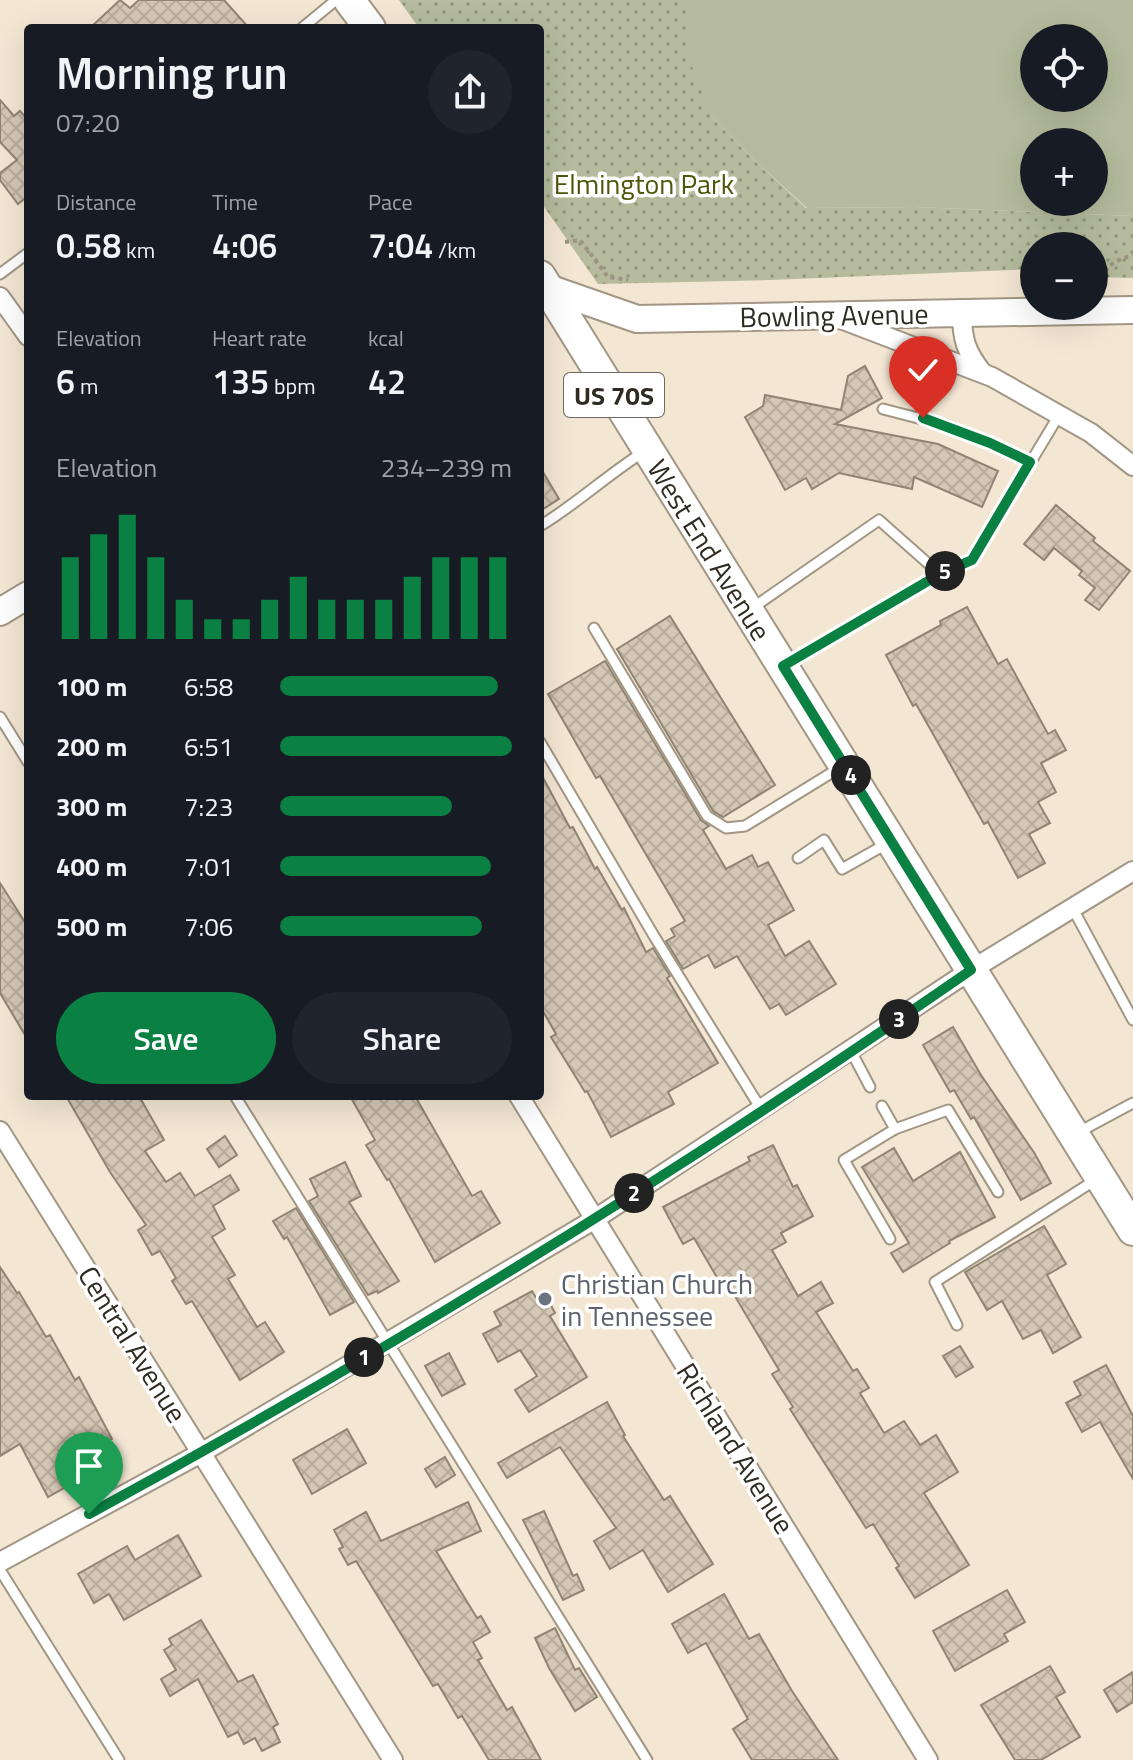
<!DOCTYPE html>
<html lang="en">
<head>
<meta charset="utf-8">
<style>
  :root { --surface:#171b24; --page:#20242c; --text:#f1f3f6; --muted:#9ea1a6; --accent:#0b8043 }
  body { margin:0; font-family:"Titillium Web",sans-serif; background:var(--page); color:var(--text); height:100vh; display:flex; flex-direction:column; font-size:30px; white-space:nowrap }
  * { box-sizing:border-box; margin:0 }
  p { font-size:26px; color:var(--muted) }
  .icon { flex:none; width:44px; height:44px; fill:none; stroke:currentColor; stroke-width:2; stroke-linecap:round; stroke-linejoin:round }
  .map { position:relative; flex:1; overflow:hidden }
  .drawer { position:absolute; left:24px; top:24px; width:520px; height:1076px; display:flex; flex-direction:column; background:var(--surface); border-radius:8px; box-shadow:0 8px 32px #0002 }
  .drawer>* { flex:none }
  .tools { position:absolute; left:1020px; top:24px; display:grid; gap:16px }
  .tools a { display:grid; place-items:center; width:88px; height:88px; border-radius:50%; background:var(--surface); box-shadow:0 8px 32px #0002; font-size:40px }
  .pin { position:absolute; display:grid; place-items:center; width:68px; height:68px; color:#fff; margin:-82px -34px; border-radius:50% 50% 50% 0; rotate:-45deg; box-shadow:0 0 8px #0007 }
  .pin .icon { rotate:45deg }
  .km { position:absolute; width:40px; height:40px; margin:-20px; border-radius:50%; background:#222; color:#fff; font-size:22px; line-height:40px; text-align:center }
  .round { display:grid; place-items:center; flex:none; width:84px; height:84px; border-radius:42px; background:var(--page) }
  .overview { display:flex; align-items:center; justify-content:space-between; height:136px; padding:0 32px }
  h1 { font-size:44px; font-weight:600; line-height:60px }
  .figures { display:grid; grid-template-columns:repeat(3,1fr); gap:12px; height:136px; padding:8px 32px }
  .figures div { display:grid; align-content:center }
  .figures b { font-size:34px; font-weight:600 }
  .figures small { font-size:22px; font-weight:400 }
  .figures p { font-size:22px }
  .chart { height:224px; padding:16px 32px }
  .chart p { display:flex; justify-content:space-between }
  .chart svg { width:100%; height:144px; margin-top:8px; stroke:var(--accent); stroke-width:6 }
  .primary-button { display:flex; gap:16px; margin-top:auto; padding:16px 32px }
  .primary-button a { flex:1; height:92px; border-radius:48px; background:var(--accent); color:#fff; font-size:32px; font-weight:600; line-height:92px; text-align:center }
  .primary-button a+a { background:var(--page); color:var(--text) }
  ul { padding:0 32px; list-style:none; font-size:26px }
  li { display:grid; grid-template-columns:128px 96px 1fr; align-items:center; height:60px }
  li i { height:20px; border-radius:10px; background:var(--accent) }
  .map>svg:first-child { display:block }
  .grass { fill:url(#grass-dots) }
  .garden { fill:#b5bb9c; fill-rule:evenodd }
  .building { fill:url(#building-cross-hatch); stroke:#908472; stroke-width:2 }
  .lines { fill:none; stroke-linecap:round; stroke-linejoin:round }
  .lane-casing { stroke:#a29684; stroke-width:13 }
  .street-casing { stroke:#a29684; stroke-width:22 }
  .secondary-casing { stroke:#a29684; stroke-width:30 }
  .primary-casing { stroke:#a29684; stroke-width:34 }
  .path { stroke:#9c9384; stroke-width:4; stroke-dasharray:4 4; stroke-linecap:butt }
  .lane { stroke:#fff; stroke-width:9 }
  .street { stroke:#fff; stroke-width:18 }
  .secondary { stroke:#fff; stroke-width:26 }
  .primary { stroke:#fff; stroke-width:30 }
  .route-casing { stroke:#fff; stroke-width:16 }
  .route { stroke:#0b8043; stroke-width:10 }
  .worship-dot { fill:#6b7280; stroke:#fff; stroke-width:3 }
  .labels { text-anchor:middle; dominant-baseline:central; stroke-width:7; stroke-linejoin:round; paint-order:stroke }
  .shield { fill:#fff; stroke:#6d6a64; stroke-width:2 }
  .shield-label { font-size:26px; font-weight:bold; fill:#2f2a22 }
  .park-label { font-size:28px; fill:#4e5609; stroke:#fff }
  .street-label { font-size:28px; fill:#2f2a22; stroke:#fff }
  .worship-label { font-size:28px; fill:#5b616d; stroke:#fff; text-anchor:start }
</style>
</head>
<body>
<div class="map">
<svg width="1133" height="1760" viewBox="0 0 1133 1760">
  <defs>
    <pattern id="grass-dots" width="8" height="8" patternUnits="userSpaceOnUse" patternTransform="scale(2)"><rect width="8" height="8" fill="#b5bb9c"/><path d="M2 2h.1M6 6h.1" fill="none" stroke="#94987f" stroke-width="1.8" stroke-linecap="round"/></pattern>
    <pattern id="building-cross-hatch" width="8" height="8" patternUnits="userSpaceOnUse" patternTransform="scale(2)"><rect width="8" height="8" fill="#d5c7b5"/><path d="M0 0l8 8M0 8l8-8" fill="none" stroke="#b7ab9b"/></pattern>
  </defs>
  <rect width="100%" height="100%" fill="#f3e6d3"/>
  <!-- grass -->
  <path class="grass" d="M399,0h287v29l25,87 41,42 54,50 109,-1 218,9v62l-39,-1v-31h-60v23l-264,11 -172,4 -58,-83v-173h-121z"/>
  <!-- garden -->
  <path class="garden" d="M686,0h447v216l-218,-9 -108,1 -55,-50 -41,-42 -19,-50 -6,-37zM1034,38h60v60h-60zM1034,142h60v60h-60z"/>
  <!-- building -->
  <g class="building">
    <path d="M120,0l10,8 9,-8h85l25,28h-159z"/>
    <path d="M0,100l14,16 6,-5 8,9v76l-10,8 -18,-24v-7l17,-13 -17,-18z"/>
    <path d="M865,366l17,32 -47,26 103,20 60,27 -16,36 -68,-30 -2,12 -73,-16 -27,16 -6,-11 -21,12 -40,-73 18,-11 2,-11 76,15 7,-34z"/>
    <path d="M540,467l19,32 -19,12z"/>
    <path d="M1056,505l39,33 -2,3 37,30 -31,39 -14,-10 10,-12 -16,-13 3,-4 -28,-23 -10,12 -20,-16z"/>
    <path d="M967,607l31,57 9,-5 41,75 7,-4 11,20 -25,13 15,29 -18,10 12,21 -21,11 16,29 -27,15 -30,-56 -4,2 -68,-120 -3,2 -27,-51 55,-30 -1,-4z"/>
    <path d="M670,616l105,169 -52,32 -10,-6 -96,-162z"/>
    <path d="M605,661l96,159 8,6 -6,4 23,39 26,-14 6,12 10,-5 26,48 -26,15 17,31 24,-15 27,43 -50,31 -7,-11 -9,5 -33,-53 -22,12 -7,-13 -25,14 -17,-28 9,-5 -4,-7 14,-8 -85,-145 -4,2 -48,-84z"/>
    <path d="M540,772l30,56 3,-1 22,42 2,-2 25,43 2,-2 22,44 7,-4 17,28 -3,2 51,85 -50,29 6,12 -63,33 -24,-46 -2,1 -34,-55 5,-3 -16,-28z"/>
    <path d="M0,883l28,44v113l-28,-47z"/>
    <path d="M953,1027l28,48 54,79 16,29 -30,17 -47,-83 -3,2 -17,-29 -4,2 -27,-47z"/>
    <path d="M66,1096h73l25,44 -19,11 21,31 14,-9 15,23 35,-21 9,15 -26,16 12,23 -13,8 23,38 -7,4 29,48 8,-5 19,30 -44,28 -48,-79 -6,3 -14,-23 4,-3 -16,-27 -8,4 -14,-25 8,-5 -36,-53z"/>
    <path d="M350,1096h65l57,100 9,-5 19,32 -65,39 -46,-83 -2,1 -21,-35 9,-5z"/>
    <path d="M225,1136l12,19 -18,12 -12,-18z"/>
    <path d="M773,1145l20,42 4,-2 16,31 -32,17 5,9 -14,8 26,46 23,-14 12,21 -17,9 37,59 4,-2 12,19 -9,5 24,40 20,-12 16,24 16,-10 22,37 -34,21 45,72 -54,33 -19,-30 3,-2 -26,-42 -7,4 -76,-119 3,-2 -21,-33 7,-4 -55,-92 -5,3 -25,-43 -11,6 -20,-37 87,-46 -2,-4z"/>
    <path d="M894,1148l19,33 47,-29 35,65 -46,24 1,2 -47,29 -12,-19 18,-10 -47,-76z"/>
    <path d="M345,1162l16,34 -12,6 50,79 -21,12 -1,-2 -9,4 -59,-94 9,-5 -8,-17z"/>
    <path d="M296,1208l58,94 -24,13 -43,-78 -3,2 -11,-18z"/>
    <path d="M1044,1226l22,38 -19,11 34,62 -28,16 -12,-23 -18,9 -21,-38 -15,9 -22,-38z"/>
    <path d="M0,1267l17,26 2,-1 27,45 4,-2 25,45 4,-3 33,62 -5,3 5,10 -23,14 3,6 -44,25 -28,-53 -20,12z"/>
    <path d="M532,1291l7,12 8,-5 8,15 -5,3 37,61 -58,35 -14,-22 22,-14 -17,-26 -22,12 -15,-28 18,-9 -7,-13z"/>
    <path d="M960,1346l13,21 -17,10 -13,-21z"/>
    <path d="M449,1353l16,31 -23,12 -17,-30z"/>
    <path d="M1106,1365l27,51v63l-33,-57 -18,10 -16,-29 15,-8 -7,-13z"/>
    <path d="M607,1402l18,33 -2,1 41,64 6,-4 43,68 -45,28 -25,-42 -33,19 -16,-28 22,-13 -56,-81 -53,31 -9,-15z"/>
    <path d="M347,1429l19,34 -54,31 -19,-34z"/>
    <path d="M445,1457l10,18 -19,12 -11,-18z"/>
    <path d="M468,1502l13,29 -45,20 41,67 4,-2 9,16 -17,10 9,16 -4,2 29,50 5,-3 29,53h-52l-27,-44 -4,2 -20,-34 -5,2 -77,-125 -8,4 -9,-16 4,-2 -9,-17 32,-18 15,29z"/>
    <path d="M544,1511l29,65 4,-2 7,16 -21,10 -40,-80z"/>
    <path d="M178,1535l23,41 -77,44 -15,-26 -15,9 -16,-29 49,-28 8,14z"/>
    <path d="M1007,1590l18,32 -21,12 4,7 -53,30 -22,-40z"/>
    <path d="M724,1594l25,45 10,-5 33,57 46,69h-86l-19,-31 15,-10 -42,-76 -18,10 -16,-29z"/>
    <path d="M201,1620l37,62 15,-7 25,49 -5,3 7,15 -18,9 -7,-13 -11,6 -6,-12 -10,5 -30,-58 -28,17 -9,-17 15,-9 -12,-20 8,-5 -3,-6z"/>
    <path d="M555,1628l20,42 4,-2 18,29 -22,14 -26,-43 -14,-30z"/>
    <path d="M1050,1666l15,26 -9,5 24,40 -39,23h-26l-34,-55z"/>
    <path d="M1133,1672v30l-16,10 -13,-22z"/>
  </g>
  <g class="lines">
    <defs>
      <g id="lane">
        <path d="M302,28l34,-28"/>
        <path d="M0,274l28,-21"/>
        <path d="M883,409l66,17 81,36"/>
        <path d="M540,526c38,-23 67,-51 105,-75"/>
        <path d="M751,609l128,-89 61,54"/>
        <path d="M594,628l113,188 19,12 19,-2 96,-59"/>
        <path d="M786,664l154,-90 32,-14 87,-145"/>
        <path d="M0,717l28,45"/>
        <path d="M540,742l114,194 107,173"/>
        <path d="M798,858l26,-18 18,29 46,-26"/>
        <path d="M1073,909l60,111"/>
        <path d="M851,1051l19,36"/>
        <path d="M235,1096l412,664"/>
        <path d="M882,1106l13,23"/>
        <path d="M1077,1133l56,-30"/>
        <path d="M890,1239l-46,-79 51,-31 53,-19 50,82"/>
        <path d="M957,1325l-22,-43 162,-103"/>
        <path d="M0,1570l119,190"/>
      </g>
      <g id="street">
        <path d="M0,297l28,39"/>
        <path d="M962,313c0,26 4,39 20,59"/>
        <path d="M841,319l151,58 99,56 42,33"/>
        <path d="M519,1096l409,664"/>
        <path d="M0,1131l393,629"/>
        <path d="M0,1562l201,-109 394,-234 376,-249 162,-99"/>
      </g>
      <g id="secondary">
        <path d="M540,290l8,-2 89,31 496,-9"/>
        <path d="M0,612l28,-17"/>
      </g>
      <g id="primary">
        <path d="M349,0l21,28"/>
        <path id="s1" d="M540,276l593,954"/>
      </g>
    </defs>
    <!-- lane casing -->
    <use href="#lane" class="lane-casing"/>
    <!-- street casing -->
    <use href="#street" class="street-casing"/>
    <!-- secondary casing -->
    <use href="#secondary" class="secondary-casing"/>
    <!-- primary casing -->
    <use href="#primary" class="primary-casing"/>
    <!-- path -->
    <g class="path">
      <path d="M565,242l15,-2 28,37 20,3"/>
      <path d="M1102,287c1,-22 12,-26 31,-32"/>
    </g>
    <!-- lane -->
    <use href="#lane" class="lane"/>
    <!-- street -->
    <use href="#street" class="street"/>
    <!-- secondary -->
    <use href="#secondary" class="secondary"/>
    <!-- primary -->
    <use href="#primary" class="primary"/>
  </g>
  <g class="lines">
    <defs>
      <path id="route" d="M89,1514c303,-164 599,-348 882,-544l-188,-304 157,-92 32,-14 58,-98 -40,-19 -67,-25"/>
    </defs>
    <!-- route casing -->
    <use href="#route" class="route-casing"/>
    <!-- route -->
    <use href="#route" class="route"/>
  </g>
  <!-- markers -->
  <circle class="worship-dot" cx="545" cy="1299" r="8"/>
  <g class="labels">
    <!-- shield labels -->
    <rect class="shield" x="564" y="373" width="100" height="44" rx="6"/>
    <g class="shield-label">
      <text x="614" y="395">US 70S</text>
    </g>
    <!-- park labels -->
    <g class="park-label">
      <text x="644" y="183">Elmington Park</text>
    </g>
    <!-- street labels -->
    <g class="street-label">
      <text transform="translate(834 315) rotate(-1)">Bowling Avenue</text>
      <text stroke="none"><textPath href="#s1" startOffset="322">West End Avenue</textPath></text>
      <text transform="translate(133 1344) rotate(58)">Central Avenue</text>
      <text transform="translate(736 1448) rotate(58)">Richland Avenue</text>
    </g>
    <!-- worship labels -->
    <g class="worship-label">
      <text x="561" y="1283">Christian Church<tspan x="561" dy="32">in Tennessee</tspan></text>
    </g>
  </g>
</svg>
<div class="tools">
<a><svg class="icon" aria-label="locate" viewBox="0 0 24 24"><circle cx="12" cy="12" r="6"/><path d="M12 2v4M12 18v4M2 12h4M18 12h4"/></svg></a>
<a>+</a>
<a>−</a>
</div>
<div class="pin" style="left:89px;top:1514px;background:#1e9e55"><svg class="icon" aria-label="arrive" viewBox="0 0 24 24"><path d="M6 21V4h12l-3 4 3 4H6"/></svg></div>
<div class="pin" style="left:923px;top:418px;background:#d93025"><svg class="icon" aria-label="check" viewBox="0 0 24 24"><path d="M5 12l5 5 9-10"/></svg></div>
<b class="km" style="left:364px;top:1357px">1</b>
<b class="km" style="left:634px;top:1193px">2</b>
<b class="km" style="left:899px;top:1019px">3</b>
<b class="km" style="left:851px;top:775px">4</b>
<b class="km" style="left:945px;top:571px">5</b>
<section class="drawer">
<div class="overview"><div><h1>Morning run</h1><p>07:20</p></div><a class="round"><svg class="icon" aria-label="share" viewBox="0 0 24 24"><path d="M12 15V3M7 8l5-5 5 5M5 13v7h14v-7"/></svg></a></div>
<div class="figures">
<div><p>Distance</p><b>0.58<small> km</small></b></div>
<div><p>Time</p><b>4:06</b></div>
<div><p>Pace</p><b>7:04<small> /km</small></b></div>
</div>
<div class="figures">
<div><p>Elevation</p><b>6<small> m</small></b></div>
<div><p>Heart rate</p><b>135<small> bpm</small></b></div>
<div><p>kcal</p><b>42</b></div>
</div>
<div class="chart"><p><span>Elevation</span>234–239 m</p>
<svg viewBox="0 0 160 44" preserveAspectRatio="none"><path d="M5 44V19M15 44V12M25 44V6M35 44V19M45 44V32M55 44V38M65 44V38M75 44V32M85 44V25M95 44V32M105 44V32M115 44V32M125 44V25M135 44V19M145 44V19M155 44V19"/></svg>
</div>
<ul>
<li><b>100 m</b>6:58<i style="width:94%"></i></li>
<li><b>200 m</b>6:51<i style="width:100%"></i></li>
<li><b>300 m</b>7:23<i style="width:74%"></i></li>
<li><b>400 m</b>7:01<i style="width:91%"></i></li>
<li><b>500 m</b>7:06<i style="width:87%"></i></li>
</ul>
<div class="primary-button"><a>Save</a><a>Share</a></div>
</section>
</div>
</body>
</html>
